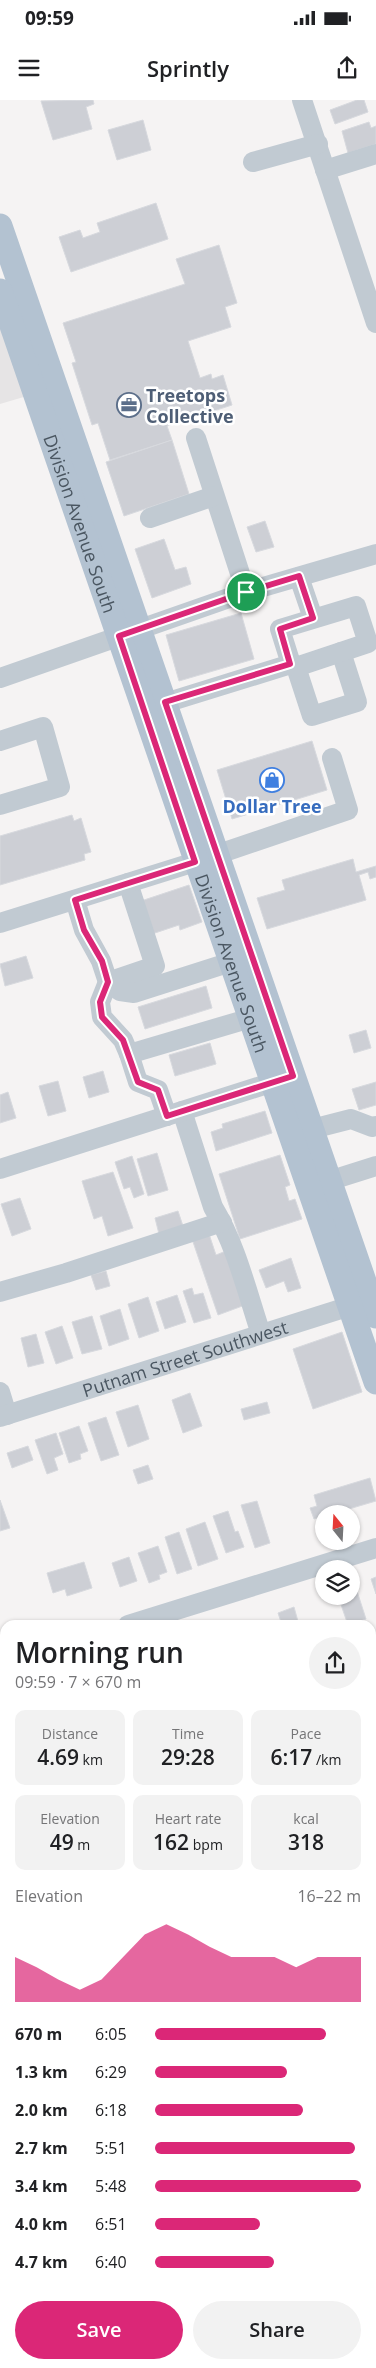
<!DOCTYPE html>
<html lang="en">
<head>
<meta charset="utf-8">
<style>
  :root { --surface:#fff; --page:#f2f2f2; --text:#202124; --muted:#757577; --accent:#db2777 }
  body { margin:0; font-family:"Open Sans",sans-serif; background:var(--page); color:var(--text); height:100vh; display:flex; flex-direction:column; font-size:19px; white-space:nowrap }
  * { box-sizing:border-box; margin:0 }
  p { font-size:16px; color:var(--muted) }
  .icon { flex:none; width:28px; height:28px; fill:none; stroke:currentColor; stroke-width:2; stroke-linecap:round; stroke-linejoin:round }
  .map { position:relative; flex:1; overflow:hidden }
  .drawer { position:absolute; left:0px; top:1520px; width:376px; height:749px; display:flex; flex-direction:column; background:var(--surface); border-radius:15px 15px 0 0; box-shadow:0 1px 4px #0004 }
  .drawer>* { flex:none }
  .needle { width:32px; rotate:342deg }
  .buttons { position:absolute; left:315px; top:1405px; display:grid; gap:10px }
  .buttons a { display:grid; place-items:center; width:45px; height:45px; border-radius:50%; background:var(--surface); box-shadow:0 1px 4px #0004; font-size:25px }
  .pin { position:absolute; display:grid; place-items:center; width:42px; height:42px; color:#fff; margin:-21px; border:2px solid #fff; border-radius:50%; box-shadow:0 1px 5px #0007 }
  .round { display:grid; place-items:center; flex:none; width:52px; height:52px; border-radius:26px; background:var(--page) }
  .headline { display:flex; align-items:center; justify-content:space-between; height:85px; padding:0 15px }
  h1 { font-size:28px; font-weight:600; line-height:38px }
  .metrics { display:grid; grid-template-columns:repeat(3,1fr); gap:8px; height:85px; padding:5px 15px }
  .metrics div { display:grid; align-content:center; border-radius:10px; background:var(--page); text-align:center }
  .metrics b { font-size:21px; font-weight:600 }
  .metrics small { font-size:14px; font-weight:400 }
  .metrics p { font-size:14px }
  .chart { height:140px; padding:10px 15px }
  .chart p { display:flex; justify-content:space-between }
  .chart svg { width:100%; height:90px; margin-top:5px; fill:var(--accent); opacity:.7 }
  .action { display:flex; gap:10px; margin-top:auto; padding:10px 15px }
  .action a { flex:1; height:58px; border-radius:30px; background:var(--accent); color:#fff; font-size:20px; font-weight:600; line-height:58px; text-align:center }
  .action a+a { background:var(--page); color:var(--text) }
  ul { padding:0 15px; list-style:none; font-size:16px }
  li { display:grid; grid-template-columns:80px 60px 1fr; align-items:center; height:38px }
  li i { height:12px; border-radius:6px; background:var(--accent) }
  .status { display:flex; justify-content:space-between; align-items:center; height:35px; padding:0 25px; background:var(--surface); direction:ltr }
  .status svg { height:14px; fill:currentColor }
  header { display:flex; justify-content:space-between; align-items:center; height:65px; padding:0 15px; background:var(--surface); font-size:22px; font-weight:600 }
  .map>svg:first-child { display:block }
  .education { fill:#e6e4e5 }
  .building { fill:#cdcfd5; stroke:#d7d9de }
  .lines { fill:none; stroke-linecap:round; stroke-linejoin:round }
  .minor { stroke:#c1cad2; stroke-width:20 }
  .major { stroke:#b3c2d1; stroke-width:25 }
  .route-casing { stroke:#fff; stroke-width:10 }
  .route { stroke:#db2777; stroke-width:6 }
  .labels { text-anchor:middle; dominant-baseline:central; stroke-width:5; stroke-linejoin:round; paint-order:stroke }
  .service-label { font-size:18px; font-weight:bold; fill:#4e5e75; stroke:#fff; text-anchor:start }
  .street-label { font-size:18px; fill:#4a5661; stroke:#fff }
  .shop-label { font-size:18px; font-weight:bold; fill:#366cbe; stroke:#fff }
</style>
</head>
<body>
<div class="status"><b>09:59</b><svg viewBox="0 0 49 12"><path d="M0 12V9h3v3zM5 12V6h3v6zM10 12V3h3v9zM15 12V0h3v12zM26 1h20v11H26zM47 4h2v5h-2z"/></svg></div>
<header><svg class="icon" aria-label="menu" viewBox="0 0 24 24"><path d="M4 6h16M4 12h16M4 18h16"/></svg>Sprintly<svg class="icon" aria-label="share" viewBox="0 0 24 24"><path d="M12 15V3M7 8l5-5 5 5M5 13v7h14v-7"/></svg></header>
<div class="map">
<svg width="376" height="2268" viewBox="0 0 376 2268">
  <rect width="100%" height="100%" fill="#f5f3f3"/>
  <!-- education -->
  <path class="education" d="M0,217l27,79 -27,8z"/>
  <!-- building -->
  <g class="building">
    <path d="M93,0l1,4 -8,3 6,22 -39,11 -12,-39z"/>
    <path d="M357,0h7l4,12 -33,12 -5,-14z"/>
    <path d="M143,20l8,30 -34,10 -9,-30z"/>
    <path d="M369,22l2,6 5,-2v18l-28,9 -6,-22z"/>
    <path d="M156,103l12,36 -97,33 -12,-35 21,-7 3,8 17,-6 -3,-9z"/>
    <path d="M219,145l18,58 -12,4 6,20 -43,14 12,37 11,-4 1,5 11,-4 9,30 -65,21 5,14 -62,20 -12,-37 -6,2 -20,-62 4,-1 -13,-39 122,-39 -9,-25z"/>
    <path d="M172,340l17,54 -65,22 -18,-54z"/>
    <path d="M265,421l9,26 -18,5 -9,-25z"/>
    <path d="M164,439l11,31 11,-3 5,17 -39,14 -17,-49z"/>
    <path d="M241,513l13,46 -75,22 -13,-46z"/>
    <path d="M312,641l15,49 -95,29 -15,-49z"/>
    <path d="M72,715l2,6 7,-3 10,34 -7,2 1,6 -85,25v-49z"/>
    <path d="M353,759l3,13 20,-6v11l-6,2 -2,-7 -9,3 7,25 -99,29 -10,-31 28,-8 -3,-10z"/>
    <path d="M189,785l13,37 -22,8 -1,-5 -27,9 -11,-33z"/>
    <path d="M26,856l7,22 -28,8 -5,-22z"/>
    <path d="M206,886l6,22 -67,21 -7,-22z"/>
    <path d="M366,930l5,18 -17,5 -5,-18z"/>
    <path d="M210,943l6,21 -41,12 -6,-21z"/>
    <path d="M103,971l6,21 -20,6 -6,-21z"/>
    <path d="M58,981l8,30 -18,5 -9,-30z"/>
    <path d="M376,982v23l-17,5 -7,-21z"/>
    <path d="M8,992l8,26 -16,5v-28z"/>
    <path d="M265,1011l7,22 -56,18 -5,-19 12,-4 -1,-4z"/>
    <path d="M157,1053l11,37 -20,6 -11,-37z"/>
    <path d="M280,1055l10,30 -5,2 4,14 6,-2 7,20 -62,20 -21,-65z"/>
    <path d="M132,1056l12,38 -10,4 -4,-11 -6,2 -9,-27z"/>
    <path d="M113,1072l20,56 -25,8 -6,-20 -8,3 -12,-38z"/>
    <path d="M20,1098l11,31 -19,7 -11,-32z"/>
    <path d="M178,1111l5,15 -24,8 -4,-16z"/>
    <path d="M209,1134l7,21 10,-4 19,54 -27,10 -26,-76z"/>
    <path d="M291,1158l10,30 -13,4 -4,-11 -18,7 -7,-18z"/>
    <path d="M106,1171l4,15 -14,4 -5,-15z"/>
    <path d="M192,1188l2,7 9,-2 8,25 -17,5 -11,-32z"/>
    <path d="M177,1195l9,27 -21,7 -9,-27z"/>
    <path d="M148,1197l11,34 -20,7 -11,-34z"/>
    <path d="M120,1209l9,30 -20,7 -9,-30z"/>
    <path d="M92,1216l10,33 -20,5 -10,-32z"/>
    <path d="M62,1226l11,32 -17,6 -11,-32z"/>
    <path d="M342,1232l20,60 -49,17 -20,-60z"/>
    <path d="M36,1234l8,29 -16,4 -7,-29z"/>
    <path d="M190,1293l12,33 -19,7 -11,-33z"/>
    <path d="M267,1302l3,11 -26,7 -3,-11z"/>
    <path d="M138,1305l11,34 -21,8 -12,-35z"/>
    <path d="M106,1317l13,38 -18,6 -13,-38z"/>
    <path d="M79,1326l9,25 -8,3 1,5 -12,4 -10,-30z"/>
    <path d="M56,1333l7,21 -9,4 4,12 -11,4 -12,-34z"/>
    <path d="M28,1346l5,14 -21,8 -5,-15z"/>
    <path d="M148,1365l5,14 -15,5 -5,-14z"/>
    <path d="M370,1378l6,23 -44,13h-8v2l-10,3 -4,-11 7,-2 -3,-11z"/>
    <path d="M0,1400l10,28 -10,3z"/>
    <path d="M257,1401l13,42 -15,5 -14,-43z"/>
    <path d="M228,1411l7,21 3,-1 6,16 -18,6 -13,-37z"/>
    <path d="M205,1422l13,37 -20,7 -12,-37z"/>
    <path d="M179,1432l13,37 -15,5 -12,-37z"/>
    <path d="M158,1446l9,26 -8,3 1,4 -11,4 -11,-30z"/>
    <path d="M129,1457l8,24 -17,6 -8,-24z"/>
    <path d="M84,1462l8,26 -25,8 -2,-7 -12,4 -6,-20z"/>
    <path d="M376,1477v17l-5,-15z"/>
    <path d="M356,1488l10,31 -18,6 -10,-29h13v-7z"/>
    <path d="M294,1507l5,18h-17l-4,-12z"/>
    <path d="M269,1521l1,4h-13z"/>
    <path d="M5,1882v82l-5,2v-82z"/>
    <path d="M376,1894v17l-5,-13z"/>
    <path d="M376,1972v27l-5,-16v-10z"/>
    <path d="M376,2063v15l-4,-14z"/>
    <path d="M55,2264h35l1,4h-34z"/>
  </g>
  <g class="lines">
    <!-- minor -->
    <g class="minor">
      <path d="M302,0l74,223"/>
      <path d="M253,62l65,-18"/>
      <path d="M325,70l51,-16"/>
      <path d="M196,338l50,154"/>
      <path d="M150,418l64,-22"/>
      <path d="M299,477l14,41"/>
      <path d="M296,567l16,49 45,-14 -16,-50"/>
      <path d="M0,578l246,-86 130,-38"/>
      <path d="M165,603l126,-39 -11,-35 76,-23 12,37 -72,24 -5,-3"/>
      <path d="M0,641l43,-14 17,60 -60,18"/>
      <path d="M128,783l27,83 -47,16 -8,20 2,15 21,23 6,14"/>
      <path d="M75,800l9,30 17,31 7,21 12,9 14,2 97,-31"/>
      <path d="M0,823l195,-61 153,-52 -16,-52"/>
      <path d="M182,1011l31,96c23,38 34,85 48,127"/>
      <path d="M167,1016l-9,-26 -20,-8 -9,-28 122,-36"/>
      <path d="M312,1029l39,-10 21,8 4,-1"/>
      <path d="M0,1069l286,-91"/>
      <path d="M316,1085l60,-19"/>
      <path d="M0,1192l66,-19 156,-51"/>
      <path d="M0,1292l7,23"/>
      <path id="s1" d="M0,1317l363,-115"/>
      <path d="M128,1525l248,-77"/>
      <path d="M0,1565l5,-2"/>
      <path d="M371,1590l5,13"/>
      <path d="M0,1609l5,15"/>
      <path d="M0,1821l5,15"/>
      <path d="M0,1856l5,-1"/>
      <path d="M371,1867l5,-2"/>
      <path d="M371,2034l5,-2"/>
      <path d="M371,2221l5,-2"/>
      <path d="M234,2264l2,4"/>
    </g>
    <!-- major -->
    <g class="major">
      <path d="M0,126l376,1090"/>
      <path id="s2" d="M0,191l376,1091"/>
      <path d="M371,1692l5,-2"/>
      <path d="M0,1810l5,-1"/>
    </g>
  </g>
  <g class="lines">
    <defs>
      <path id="route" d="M299,476l14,42 -33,11 10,35 -125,38 128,374 -126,40 -9,-26 -20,-8 -15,-42 -21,-23 -2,-15 8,-20 -6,-21 -18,-31 -9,-30 120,-38 -76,-226 127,-44z"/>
    </defs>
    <!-- route casing -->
    <use href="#route" class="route-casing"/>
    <!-- route -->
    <use href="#route" class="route"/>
  </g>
  <!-- icons -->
  <defs>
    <symbol id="office-ring" viewBox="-11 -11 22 22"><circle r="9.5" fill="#fff" stroke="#5c6f8a" stroke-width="1.5"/><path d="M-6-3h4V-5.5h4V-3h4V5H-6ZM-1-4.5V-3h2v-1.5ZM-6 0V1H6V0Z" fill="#5c6f8a"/></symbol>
    <symbol id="shop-ring" viewBox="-11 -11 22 22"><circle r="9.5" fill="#fff" stroke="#3f7fe0" stroke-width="1.5"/><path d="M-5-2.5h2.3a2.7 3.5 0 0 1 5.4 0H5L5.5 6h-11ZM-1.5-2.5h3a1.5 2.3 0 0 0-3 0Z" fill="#3f7fe0"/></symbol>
  </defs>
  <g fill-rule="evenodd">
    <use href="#office-ring" x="115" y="291" width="28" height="28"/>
    <use href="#shop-ring" x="258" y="666" width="28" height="28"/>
  </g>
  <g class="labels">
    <!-- service labels -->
    <g class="service-label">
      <text x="146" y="295">Treetops<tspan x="146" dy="21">Collective</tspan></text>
    </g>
    <!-- street labels -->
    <g class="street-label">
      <text stroke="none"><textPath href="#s2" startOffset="246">Division Avenue South</textPath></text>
      <text stroke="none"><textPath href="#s2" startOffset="711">Division Avenue South</textPath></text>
      <text stroke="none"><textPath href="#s1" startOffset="194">Putnam Street Southwest</textPath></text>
    </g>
    <!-- shop labels -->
    <g class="shop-label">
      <text x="272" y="706">Dollar Tree</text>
    </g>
  </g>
</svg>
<div class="buttons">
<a><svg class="needle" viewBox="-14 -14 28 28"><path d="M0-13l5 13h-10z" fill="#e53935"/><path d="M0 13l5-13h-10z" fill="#757577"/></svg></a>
<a><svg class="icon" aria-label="layers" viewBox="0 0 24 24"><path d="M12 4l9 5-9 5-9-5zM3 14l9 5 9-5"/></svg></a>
</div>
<div class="pin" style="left:246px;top:492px;background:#1e9e55"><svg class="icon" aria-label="arrive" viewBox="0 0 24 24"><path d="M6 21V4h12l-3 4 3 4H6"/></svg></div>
<section class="drawer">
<div class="headline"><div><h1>Morning run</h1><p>09:59 · 7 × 670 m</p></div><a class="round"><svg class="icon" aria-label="share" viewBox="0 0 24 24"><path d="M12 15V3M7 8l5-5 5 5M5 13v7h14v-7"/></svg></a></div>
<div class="metrics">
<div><p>Distance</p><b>4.69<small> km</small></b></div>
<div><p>Time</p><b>29:28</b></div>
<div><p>Pace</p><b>6:17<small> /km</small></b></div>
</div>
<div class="metrics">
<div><p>Elevation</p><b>49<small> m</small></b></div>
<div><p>Heart rate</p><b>162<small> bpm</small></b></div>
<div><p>kcal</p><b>318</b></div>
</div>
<div class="chart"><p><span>Elevation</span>16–22 m</p>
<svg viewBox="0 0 160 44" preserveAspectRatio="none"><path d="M0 44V22L10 27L20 33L30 38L40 33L50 22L60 11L70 6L80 11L90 17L100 22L110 22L120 22L130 27L140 22L150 22L160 22V44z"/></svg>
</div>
<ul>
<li><b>670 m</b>6:05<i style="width:83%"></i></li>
<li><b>1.3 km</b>6:29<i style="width:64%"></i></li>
<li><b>2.0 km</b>6:18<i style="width:72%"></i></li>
<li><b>2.7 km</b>5:51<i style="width:97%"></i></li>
<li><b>3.4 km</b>5:48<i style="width:100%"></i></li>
<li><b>4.0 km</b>6:51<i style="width:51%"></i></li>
<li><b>4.7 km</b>6:40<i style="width:58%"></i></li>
</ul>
<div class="action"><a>Save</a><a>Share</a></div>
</section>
</div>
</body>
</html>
